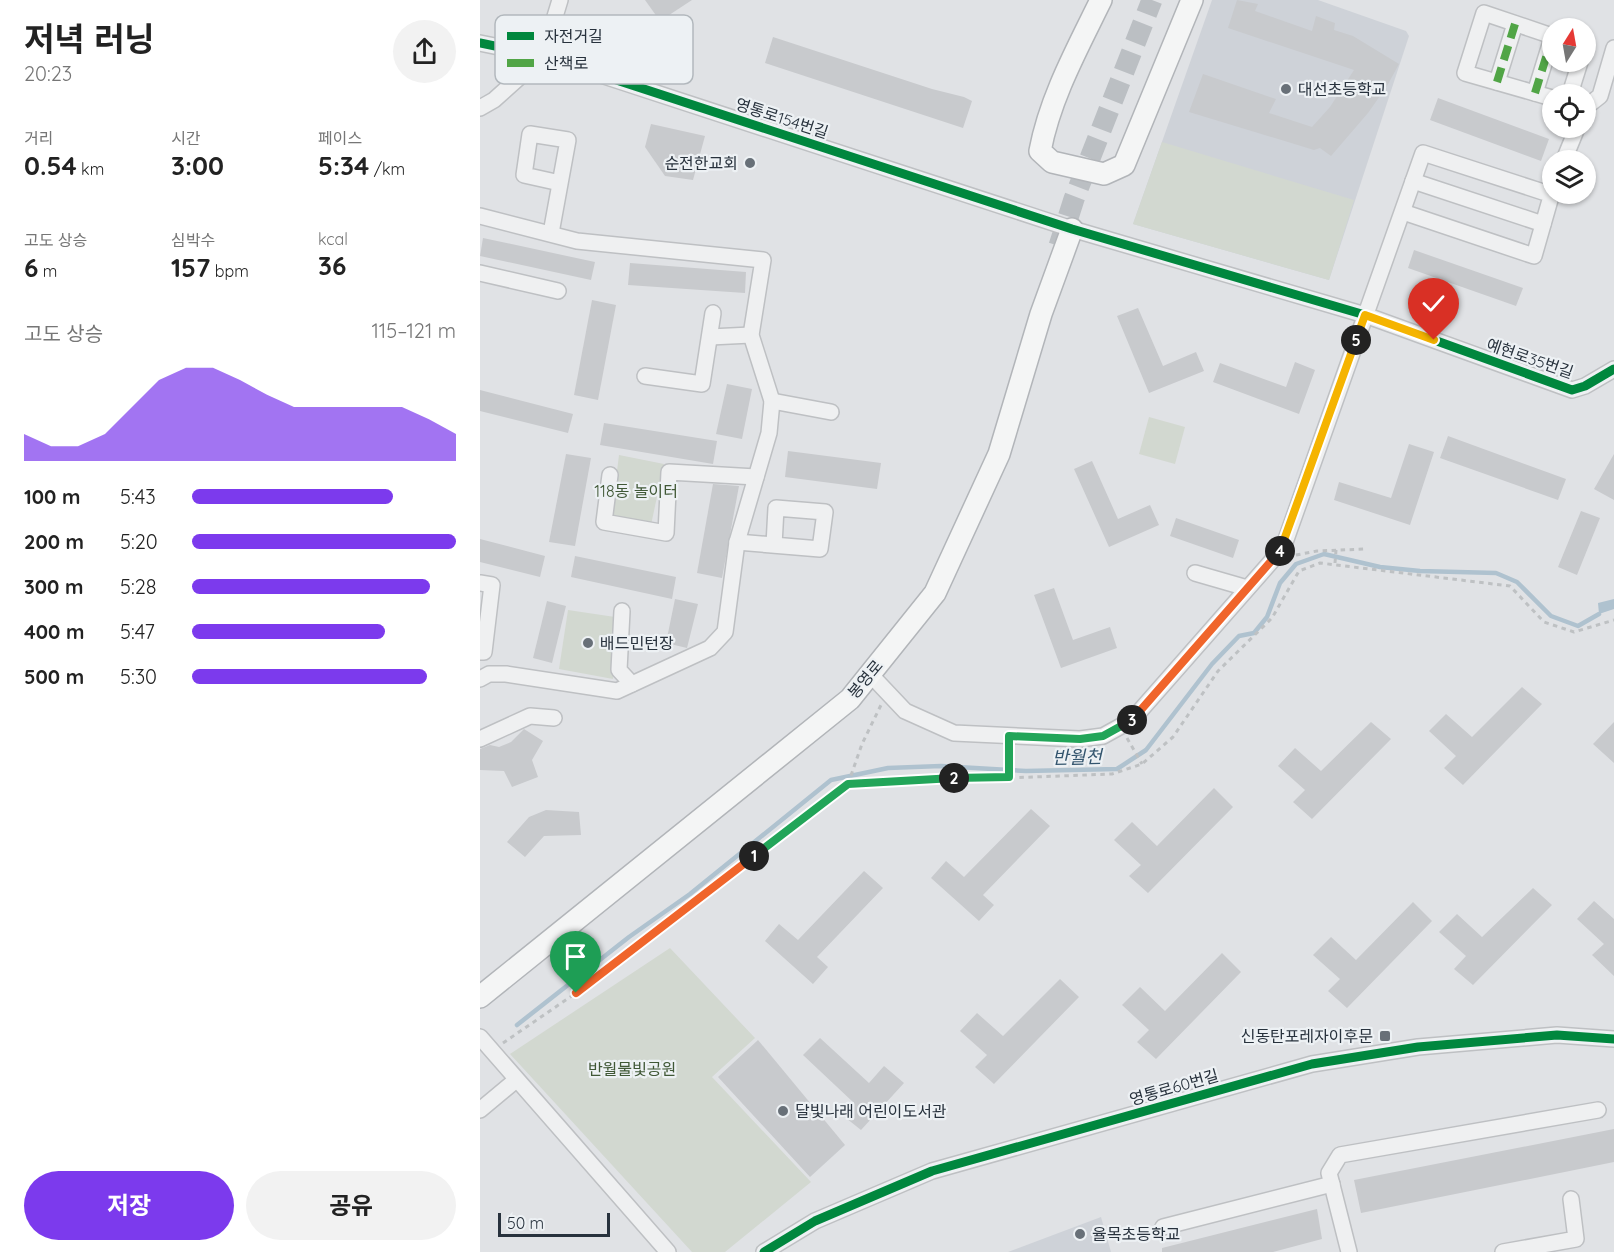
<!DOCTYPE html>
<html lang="ko">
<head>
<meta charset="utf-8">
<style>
  :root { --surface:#fff; --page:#f2f2f2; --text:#222; --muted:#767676; --accent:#7c3aed }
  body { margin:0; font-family:Quicksand,"Noto Sans KR",sans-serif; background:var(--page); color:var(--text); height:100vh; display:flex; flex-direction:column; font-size:22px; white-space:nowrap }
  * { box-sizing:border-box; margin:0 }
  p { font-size:20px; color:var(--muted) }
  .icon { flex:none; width:33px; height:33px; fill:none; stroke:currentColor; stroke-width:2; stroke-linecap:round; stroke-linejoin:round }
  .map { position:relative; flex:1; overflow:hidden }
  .panel { display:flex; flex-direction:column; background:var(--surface); width:480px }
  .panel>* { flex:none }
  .needle { width:39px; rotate:11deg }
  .controls { position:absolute; left:1062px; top:18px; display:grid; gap:12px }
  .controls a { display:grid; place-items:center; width:54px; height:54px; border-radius:50%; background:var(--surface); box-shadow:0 2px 4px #0004; font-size:30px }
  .scale { position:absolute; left:18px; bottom:15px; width:112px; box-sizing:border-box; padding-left:6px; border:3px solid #28323d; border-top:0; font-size:16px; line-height:21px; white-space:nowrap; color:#28323d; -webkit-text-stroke:4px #edf1f4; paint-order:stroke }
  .pin { position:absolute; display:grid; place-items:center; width:51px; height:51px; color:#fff; margin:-62px -26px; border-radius:50% 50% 50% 0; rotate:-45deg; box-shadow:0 0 6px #0007 }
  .pin .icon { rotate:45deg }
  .km { position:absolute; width:30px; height:30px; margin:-15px; border-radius:50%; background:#222; color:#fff; font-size:16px; line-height:30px; text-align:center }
  .round { display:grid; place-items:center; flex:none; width:63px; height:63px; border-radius:32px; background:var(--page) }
  .headline { display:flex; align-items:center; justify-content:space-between; height:102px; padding:0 24px }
  h1 { font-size:33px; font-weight:700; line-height:45px }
  .stats { display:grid; grid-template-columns:repeat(3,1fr); gap:9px; height:102px; padding:6px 24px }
  .stats div { display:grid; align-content:center }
  .stats b { font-size:26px; font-weight:700 }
  .stats small { font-size:16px; font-weight:400 }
  .stats p { font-size:16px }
  .chart { height:168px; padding:12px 24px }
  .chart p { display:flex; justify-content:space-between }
  .chart svg { width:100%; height:108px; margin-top:6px; fill:var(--accent); opacity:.7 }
  .action { display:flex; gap:12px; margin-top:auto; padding:12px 24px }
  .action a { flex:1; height:69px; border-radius:36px; background:var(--accent); color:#fff; font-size:24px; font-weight:700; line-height:69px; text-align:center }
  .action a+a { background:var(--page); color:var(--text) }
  ul { padding:0 24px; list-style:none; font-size:20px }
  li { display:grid; grid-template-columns:96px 72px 1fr; align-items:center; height:45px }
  li i { height:15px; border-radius:8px; background:var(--accent) }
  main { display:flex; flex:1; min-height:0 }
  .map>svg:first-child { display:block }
  .built { fill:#ced2d8 }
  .green { fill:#d2d8d0 }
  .water { fill:#afc2cf }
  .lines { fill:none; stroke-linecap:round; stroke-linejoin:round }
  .stream { stroke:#afc2cf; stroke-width:4.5 }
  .building { fill:#c8cacd }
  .highway-tunnel { stroke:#bbbfc3; stroke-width:21; stroke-dasharray:21 10; stroke-linecap:butt }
  .minor-casing { stroke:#bec0c3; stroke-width:18 }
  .highway-casing { stroke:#b2b5b9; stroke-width:24 }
  .path { stroke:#bec1c3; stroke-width:3; stroke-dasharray:4.5 4.5; stroke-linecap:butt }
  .minor { stroke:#eff0f1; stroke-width:15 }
  .highway { stroke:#f4f5f5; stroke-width:21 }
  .quiet { stroke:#51a546; stroke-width:8; stroke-dasharray:15 8; stroke-linecap:butt }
  .cycleway-casing { stroke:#edf1f4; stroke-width:13 }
  .cycleway { stroke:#00873e; stroke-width:9 }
  .split-1-casing { stroke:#fff; stroke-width:12 }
  .split-2-casing { stroke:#fff; stroke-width:12 }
  .split-3-casing { stroke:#fff; stroke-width:12 }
  .split-4-casing { stroke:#fff; stroke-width:12 }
  .split-5-casing { stroke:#fff; stroke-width:12 }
  .split-6-casing { stroke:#fff; stroke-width:12 }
  .split-1 { stroke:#f0652b; stroke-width:8 }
  .split-2 { stroke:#22a559; stroke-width:8 }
  .split-3 { stroke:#22a559; stroke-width:8 }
  .split-4 { stroke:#f0652b; stroke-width:8 }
  .split-5 { stroke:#f5b400; stroke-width:8 }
  .split-6 { stroke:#f5b400; stroke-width:8 }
  .poi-dot { fill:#687078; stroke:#edf1f4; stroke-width:2 }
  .labels { text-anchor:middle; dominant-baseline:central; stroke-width:4.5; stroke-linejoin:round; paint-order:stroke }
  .poi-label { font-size:16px; fill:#28323d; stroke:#edf1f4; text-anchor:start }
  .street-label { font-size:16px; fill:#28323d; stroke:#edf1f4 }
  .park-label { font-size:16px; fill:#405836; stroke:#edf1f4 }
  .water-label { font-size:18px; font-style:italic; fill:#34556e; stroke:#edf1f4 }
  .key { fill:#edf1f4; stroke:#b2b8bd; stroke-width:1.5 }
  .key-label { font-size:16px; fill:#28323d }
</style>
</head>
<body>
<main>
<section class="panel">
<div class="headline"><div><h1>저녁 러닝</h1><p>20:23</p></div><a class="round"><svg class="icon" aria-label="share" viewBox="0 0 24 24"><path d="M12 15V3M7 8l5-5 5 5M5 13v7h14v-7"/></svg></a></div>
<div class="stats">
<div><p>거리</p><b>0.54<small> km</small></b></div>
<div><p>시간</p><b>3:00</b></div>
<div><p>페이스</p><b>5:34<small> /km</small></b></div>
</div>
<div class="stats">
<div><p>고도 상승</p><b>6<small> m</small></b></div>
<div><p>심박수</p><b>157<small> bpm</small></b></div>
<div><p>kcal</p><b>36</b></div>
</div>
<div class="chart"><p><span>고도 상승</span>115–121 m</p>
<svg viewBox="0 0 160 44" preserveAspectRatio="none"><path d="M0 44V33L10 38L20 38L30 33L40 22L50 11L60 6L70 6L80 11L90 17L100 22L110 22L120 22L130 22L140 22L150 27L160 33V44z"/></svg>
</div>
<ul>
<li><b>100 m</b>5:43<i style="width:76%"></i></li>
<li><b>200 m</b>5:20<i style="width:100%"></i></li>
<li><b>300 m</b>5:28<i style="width:90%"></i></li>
<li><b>400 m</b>5:47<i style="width:73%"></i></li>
<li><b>500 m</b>5:30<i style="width:89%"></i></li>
</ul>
<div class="action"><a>저장</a><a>공유</a></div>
</section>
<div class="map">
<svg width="1134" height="1252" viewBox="0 0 1134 1252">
  <rect width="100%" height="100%" fill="#e0e2e5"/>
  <!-- built -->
  <g class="built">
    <path d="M732,0h106l88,31 3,5 -80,244 -196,-56z"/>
    <path d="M621,1217l10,35h-103z"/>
  </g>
  <!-- green -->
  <g class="green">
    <path d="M682,142l192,58 -25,80 -196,-56z"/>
    <path d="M669,417l36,10 -10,37 -36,-10z"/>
    <path d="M139,455l45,9 -13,61 -40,-7z"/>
    <path d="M88,610l47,7 -2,62 -54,-10z"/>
    <path d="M190,948l85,90 -43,39 99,105 -86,70h-33l-182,-198z"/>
  </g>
  <!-- water -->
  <path class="water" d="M1134,599v10l-15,5 -1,-11z"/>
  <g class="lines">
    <!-- stream -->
    <path class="stream" d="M37,1025l112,-88 61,-43 141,-114 57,-12 53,-2 85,5 91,-2 29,-19 66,-86 27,-28 15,-3 13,-16 13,-34 16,-19 28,-10 56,13 40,4 76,2 21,9 34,34 27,10 21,-12"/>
  </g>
  <!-- building -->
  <g class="building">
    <path d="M165,0h47l-32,21z"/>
    <path d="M757,0l21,4 -3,7 57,20 4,-15 19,7 -1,7 19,6 46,28 -12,22 -19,27 -37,43 -11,-8 -6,2 -125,-38 14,-38 73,25 -7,14 43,14 18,-20 24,-37 -126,-42z"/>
    <path d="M293,37l159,52 32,8 8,4 -9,27 -198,-65z"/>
    <path d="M958,98l111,41 -8,22 -111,-41z"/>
    <path d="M171,124l54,12 -12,44 -28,-4 -20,-29z"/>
    <path d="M3,238l112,24 -4,18 -111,-24z"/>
    <path d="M934,250l109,38 -7,18 -108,-38z"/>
    <path d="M150,263l116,9 -1,21 -117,-8z"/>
    <path d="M112,300l24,5 -18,95 -24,-5z"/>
    <path d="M658,308l25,58 33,-14 8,19 -55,22 -32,-77z"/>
    <path d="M815,362l20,8 -16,44 -86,-32 7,-19 66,24z"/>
    <path d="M247,384l25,5 -10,50 -26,-5z"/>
    <path d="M0,390l93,24 -5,19 -88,-22z"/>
    <path d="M124,423l113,18 -4,23 -113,-19z"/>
    <path d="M968,436l118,43 -8,21 -118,-42z"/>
    <path d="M929,444l25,8 -24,73 -76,-25 5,-18 52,16z"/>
    <path d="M308,451l93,12 -4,26 -92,-12z"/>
    <path d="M86,454l25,4 -16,88 -26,-4z"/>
    <path d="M1134,454v46l-20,-11z"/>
    <path d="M612,461l26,58 32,-14 9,20 -50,22 -35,-78z"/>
    <path d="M233,484l26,2 -17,92 -25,-5z"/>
    <path d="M1101,511l19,7 -23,57 -19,-8z"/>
    <path d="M696,518l63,22 -6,18 -63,-22z"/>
    <path d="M0,539l65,17 -5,21 -60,-15z"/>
    <path d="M95,556l101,21 -4,22 -101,-22z"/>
    <path d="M574,588l19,52 37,-13 7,21 -56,20 -27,-73z"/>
    <path d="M195,599l23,5 -11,44 -21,-5z"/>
    <path d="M67,601l19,5 -14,57 -19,-5z"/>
    <path d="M1042,687l20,17 -79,81 -19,-17 12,-12 -27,-25 17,-17 26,23z"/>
    <path d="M891,722l20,17 -79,80 -19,-17 12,-12 -27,-24 17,-18 26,23z"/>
    <path d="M1134,722v41l-21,-19z"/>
    <path d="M44,729l19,12 -11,19 6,17 -26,10 -8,-16 -24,-1v-21l10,-4 9,2 12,-5z"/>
    <path d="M734,788l19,19 -85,86 -19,-17 12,-11 -27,-25 18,-18 25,24z"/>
    <path d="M551,809l19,17 -67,69 11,10 -15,16 -48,-43 15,-17 18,16z"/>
    <path d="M66,810l33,2 2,23 -37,1 -19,21 -18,-15 22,-25z"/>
    <path d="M384,871l19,17 -66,69 11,10 -15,17 -48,-43 14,-17 19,16z"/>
    <path d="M1053,888l19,17 -79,80 -19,-16 12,-13 -27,-24 18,-18 25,23z"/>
    <path d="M1114,901l20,18v57l-22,-21 12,-11 -27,-25z"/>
    <path d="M933,902l19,19 -85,87 -19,-17 12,-12 -27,-24 18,-18 25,23z"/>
    <path d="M742,953l19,19 -85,87 -19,-17 12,-12 -27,-25 18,-18 25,24z"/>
    <path d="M580,979l19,18 -85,87 -19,-17 12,-12 -27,-24 17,-18 26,23z"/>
    <path d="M340,1038l49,45 15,-17 20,17 -43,47 -20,-16 12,-12 -50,-47z"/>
    <path d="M278,1040l87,105 -35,32 -92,-100z"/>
    <path d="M1134,1129v33l-253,51 -7,-33z"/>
    <path d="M837,1209l5,30 -49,13h-111v-4z"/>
  </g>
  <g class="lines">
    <!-- highway-tunnel -->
    <path class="highway-tunnel" d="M579,246l15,-47 78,-199"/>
    <defs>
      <g id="minor">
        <path d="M1072,36l-68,-23 -19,60 87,25"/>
        <path d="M0,43l63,13 529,173 293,86 207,75 13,-4 29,-17"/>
        <path d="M1017,82l18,-58"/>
        <path d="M1055,93l17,-55"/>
        <path d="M1090,94l10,-32"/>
        <path d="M1106,107l14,-11 14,-48"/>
        <path d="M0,108l14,-8 49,-44 17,-56"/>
        <path d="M1084,160l13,-32"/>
        <path d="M933,181l130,43"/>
        <path d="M923,212l131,44 18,-63"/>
        <path d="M0,216l97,25 186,19 -12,75 21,66 -3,32 -32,109 -12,90 -15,16 -93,43 -111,-17h-17l-9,5"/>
        <path d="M71,233l17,-93 -38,-6 -6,41 36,8"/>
        <path d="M0,273l78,18"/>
        <path d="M230,337l41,-2"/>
        <path d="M165,376l57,8 11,-71"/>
        <path d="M292,401l59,11"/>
        <path d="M130,475l-6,47 62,11 3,-61 87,5"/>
        <path d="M257,542l83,7 5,-37 -49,-4 -2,37"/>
        <path d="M715,573l52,15"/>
        <path d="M0,583l12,2 -8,67h-4"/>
        <path d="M142,611l-3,59 13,14"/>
        <path d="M390,674l35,37 49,22 126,6 23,-3 29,-16 151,-172 140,-395 120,39 9,-4"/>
        <path d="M0,739l50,-23 24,2"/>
        <path d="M0,1037l188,215"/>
        <path d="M0,1110l36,-30"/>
        <path d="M683,1227l169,-43"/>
        <path d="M284,1252l51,-31 117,-50 380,-107 106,-17 139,-12 57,4"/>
        <path d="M869,1252l-20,-79 11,-18 258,-45"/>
        <path d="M1023,1252l73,-13 -5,-40"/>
      </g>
      <g id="highway">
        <path d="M621,0c-24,49 -51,98 -61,151l12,11 52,12 20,-9 68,-165"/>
        <path d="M0,997l370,-298 85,-106 64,-139 42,-140 31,-85"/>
      </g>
    </defs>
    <!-- minor casing -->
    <use href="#minor" class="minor-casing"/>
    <!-- highway casing -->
    <use href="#highway" class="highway-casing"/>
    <!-- path -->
    <g class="path">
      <path d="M816,555l21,-4 48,-2"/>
      <path d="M855,563l1,-13"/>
      <path d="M647,738l15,26"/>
      <path d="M529,749v28"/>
      <path d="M368,784l14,-40 19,-39"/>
      <path d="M23,1043l73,-50 272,-209 264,-10 30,-10 31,-27 45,-66 54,-53 27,-47 21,-8 190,23 34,36 30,10 40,-12"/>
    </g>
    <!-- minor -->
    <use href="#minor" class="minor"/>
    <!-- highway -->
    <use href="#highway" class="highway"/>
    <!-- quiet -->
    <g class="quiet">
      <path d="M1017,82l18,-58"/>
      <path d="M1055,93l17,-55"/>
    </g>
    <defs>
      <g id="cycleway">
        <path d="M0,43l63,13 529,173 293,86 207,75 13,-4 29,-17"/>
        <path d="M284,1252l51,-31 117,-50 380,-107 106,-17 139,-12 57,4"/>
      </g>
    </defs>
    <!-- cycleway casing -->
    <use href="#cycleway" class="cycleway-casing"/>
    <!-- cycleway -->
    <use href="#cycleway" class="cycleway"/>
  </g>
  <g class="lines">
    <defs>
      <path id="split-1" d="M96,993l178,-137"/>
      <path id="split-2" d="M274,856l94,-72 106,-6"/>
      <path id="split-3" d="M474,778l55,-1v-41l71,3 23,-3 29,-16"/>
      <path id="split-4" d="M652,720l148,-169"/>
      <path id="split-5" d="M800,551l76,-211"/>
      <path id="split-6" d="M876,340l9,-25 69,25"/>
    </defs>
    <!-- split-1 casing -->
    <use href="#split-1" class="split-1-casing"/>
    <!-- split-2 casing -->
    <use href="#split-2" class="split-2-casing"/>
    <!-- split-3 casing -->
    <use href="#split-3" class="split-3-casing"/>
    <!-- split-4 casing -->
    <use href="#split-4" class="split-4-casing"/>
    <!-- split-5 casing -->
    <use href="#split-5" class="split-5-casing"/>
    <!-- split-6 casing -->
    <use href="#split-6" class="split-6-casing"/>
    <!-- split-1 -->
    <use href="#split-1" class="split-1"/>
    <!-- split-2 -->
    <use href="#split-2" class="split-2"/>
    <!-- split-3 -->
    <use href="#split-3" class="split-3"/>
    <!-- split-4 -->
    <use href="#split-4" class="split-4"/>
    <!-- split-5 -->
    <use href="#split-5" class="split-5"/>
    <!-- split-6 -->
    <use href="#split-6" class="split-6"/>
  </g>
  <!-- markers -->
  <g class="poi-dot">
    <circle cx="806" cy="89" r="6"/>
    <circle cx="270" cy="163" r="6"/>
    <circle cx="108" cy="643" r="6"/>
    <rect x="899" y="1030" width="12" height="12" rx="3"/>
    <circle cx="303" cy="1111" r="6"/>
    <circle cx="600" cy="1234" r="6"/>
  </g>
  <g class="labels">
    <!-- poi labels -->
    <g class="poi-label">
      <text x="818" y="89">대선초등학교</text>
      <text x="258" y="163" text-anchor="end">순전한교회</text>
      <text x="120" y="643">배드민턴장</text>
      <text x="893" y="1036" text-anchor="end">신동탄포레자이후문</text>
      <text x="315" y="1111">달빛나래 어린이도서관</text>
      <text x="612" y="1234">율목초등학교</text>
    </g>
    <!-- street labels -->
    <g class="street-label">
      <text transform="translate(302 118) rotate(18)">영통로154번길</text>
      <text transform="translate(1050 358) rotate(19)">예현로35번길</text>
      <text transform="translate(385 679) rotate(-50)">봉영로</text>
      <text transform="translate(694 1087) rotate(-16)">영통로60번길</text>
    </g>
    <!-- park labels -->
    <g class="park-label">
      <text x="156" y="491">118동 놀이터</text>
      <text x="152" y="1069">반월물빛공원</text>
    </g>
    <!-- water labels -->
    <g class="water-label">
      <text transform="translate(597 757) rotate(-1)">반월천</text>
    </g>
  </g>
  <!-- legend -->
  <rect x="15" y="15" width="198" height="69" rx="9" class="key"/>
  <rect x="27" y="32" width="27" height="8" fill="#00873e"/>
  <rect x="27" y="59" width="27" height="8" fill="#51a546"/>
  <g class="key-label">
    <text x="64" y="42">자전거길</text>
    <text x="64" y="69">산책로</text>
  </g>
</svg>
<div class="controls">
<a><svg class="needle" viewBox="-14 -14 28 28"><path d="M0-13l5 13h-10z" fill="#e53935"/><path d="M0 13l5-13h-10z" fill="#767676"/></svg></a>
<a><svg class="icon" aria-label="locate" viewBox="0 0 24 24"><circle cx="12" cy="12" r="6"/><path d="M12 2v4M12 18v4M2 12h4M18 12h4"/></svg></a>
<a><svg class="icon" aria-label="layers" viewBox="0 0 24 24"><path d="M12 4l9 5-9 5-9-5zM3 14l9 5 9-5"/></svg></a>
</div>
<div class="scale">50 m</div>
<div class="pin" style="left:96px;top:993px;background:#1e9e55"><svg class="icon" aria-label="arrive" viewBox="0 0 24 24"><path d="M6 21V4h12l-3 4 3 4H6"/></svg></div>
<div class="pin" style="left:954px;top:340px;background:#d93025"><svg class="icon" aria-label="check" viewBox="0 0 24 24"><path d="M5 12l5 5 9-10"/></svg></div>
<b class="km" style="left:274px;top:856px">1</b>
<b class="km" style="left:474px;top:778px">2</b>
<b class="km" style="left:652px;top:720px">3</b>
<b class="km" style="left:800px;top:551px">4</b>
<b class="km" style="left:876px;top:340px">5</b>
</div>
</main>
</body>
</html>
